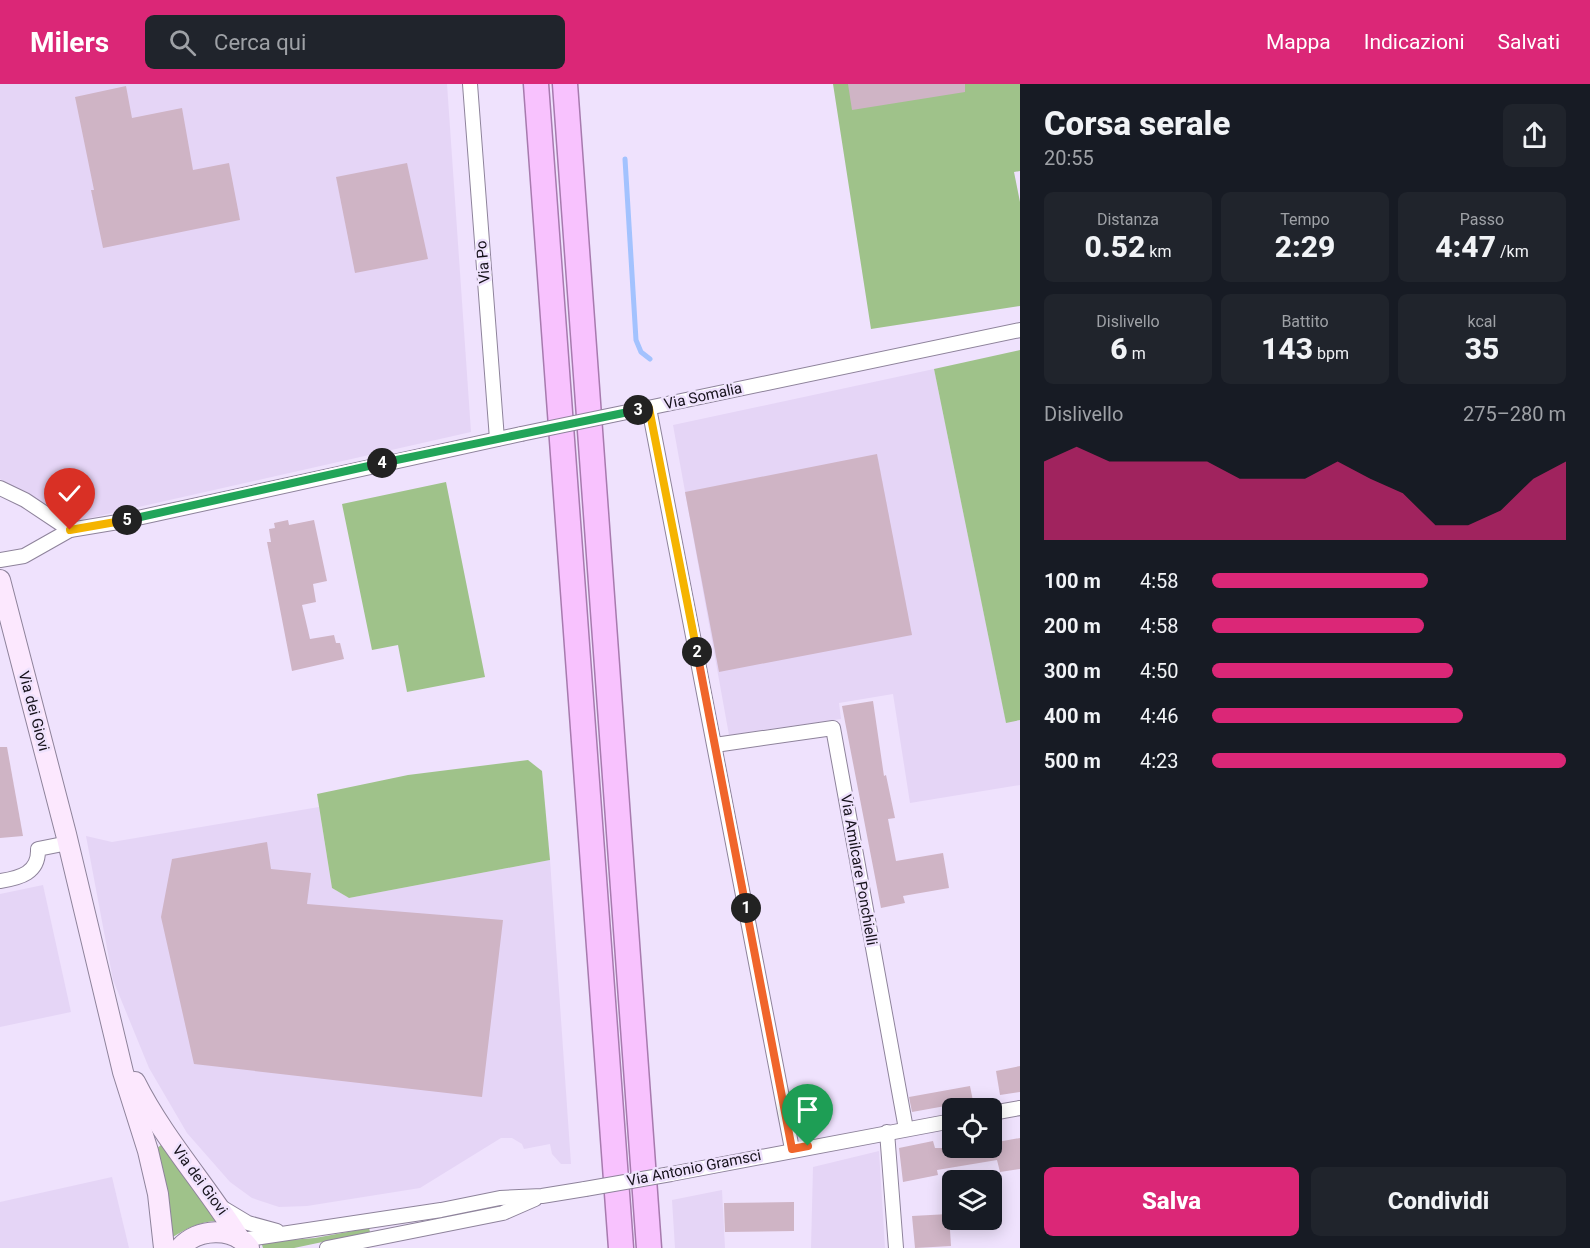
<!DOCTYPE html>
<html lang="it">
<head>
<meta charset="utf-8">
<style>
  :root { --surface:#171b24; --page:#20242c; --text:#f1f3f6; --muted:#9ea1a6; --accent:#db2777 }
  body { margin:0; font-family:Roboto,sans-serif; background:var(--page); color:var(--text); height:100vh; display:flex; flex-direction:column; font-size:22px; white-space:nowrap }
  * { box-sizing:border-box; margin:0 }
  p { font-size:20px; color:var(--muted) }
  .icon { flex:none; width:33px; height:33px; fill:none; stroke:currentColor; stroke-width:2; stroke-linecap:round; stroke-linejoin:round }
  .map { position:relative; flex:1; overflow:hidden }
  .panel { display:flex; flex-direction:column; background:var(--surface); width:570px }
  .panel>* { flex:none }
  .tools { position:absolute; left:942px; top:1014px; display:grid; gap:12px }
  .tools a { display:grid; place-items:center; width:60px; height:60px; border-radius:9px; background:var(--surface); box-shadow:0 3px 15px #0003; font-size:30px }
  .pin { position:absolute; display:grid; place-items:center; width:51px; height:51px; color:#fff; margin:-62px -26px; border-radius:50% 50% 50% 0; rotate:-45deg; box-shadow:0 0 6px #0007 }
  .pin .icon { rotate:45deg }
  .km { position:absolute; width:30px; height:30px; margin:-15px; border-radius:50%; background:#222; color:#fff; font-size:16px; line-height:30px; text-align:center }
  .round { display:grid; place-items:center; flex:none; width:63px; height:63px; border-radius:9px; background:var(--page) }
  .summary { display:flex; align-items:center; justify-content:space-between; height:102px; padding:0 24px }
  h1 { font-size:33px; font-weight:800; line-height:45px }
  .metrics { display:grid; grid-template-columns:repeat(3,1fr); gap:9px; height:102px; padding:6px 24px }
  .metrics div { display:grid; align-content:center; border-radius:9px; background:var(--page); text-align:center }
  .metrics b { font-size:30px; font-weight:800 }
  .metrics small { font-size:16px; font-weight:400 }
  .metrics p { font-size:16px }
  .chart { height:168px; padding:12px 24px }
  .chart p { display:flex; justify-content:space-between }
  .chart svg { width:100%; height:108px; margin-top:6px; fill:var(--accent); opacity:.7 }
  .cta { display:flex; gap:12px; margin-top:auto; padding:12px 24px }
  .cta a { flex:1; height:69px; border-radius:9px; background:var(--accent); color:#fff; font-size:24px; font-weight:800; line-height:69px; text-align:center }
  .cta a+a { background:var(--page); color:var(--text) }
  ul { padding:0 24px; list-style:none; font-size:20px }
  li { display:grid; grid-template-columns:96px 72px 1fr; align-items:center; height:45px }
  li i { height:15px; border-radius:8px; background:var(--accent) }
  header { display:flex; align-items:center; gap:36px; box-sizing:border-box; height:84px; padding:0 30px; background:var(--accent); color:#fff }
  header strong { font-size:28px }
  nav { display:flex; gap:33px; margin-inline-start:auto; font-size:21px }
  .search { width:420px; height:54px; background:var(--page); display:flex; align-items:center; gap:15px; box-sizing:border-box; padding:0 21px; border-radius:9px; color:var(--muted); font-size:22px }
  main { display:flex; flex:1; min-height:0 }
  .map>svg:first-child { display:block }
  .built { fill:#e5d5f6 }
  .green { fill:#9fc28a }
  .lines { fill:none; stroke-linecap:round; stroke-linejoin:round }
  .stream { stroke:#a3c2fe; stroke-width:5 }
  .building { fill:#cfb4c5 }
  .minor-casing { stroke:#8e839b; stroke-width:16 }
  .secondary-casing { stroke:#8e839b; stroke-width:22 }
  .trunk-casing { stroke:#a77aae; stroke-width:27 }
  .minor { stroke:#fff; stroke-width:14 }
  .secondary { stroke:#fce8fe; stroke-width:20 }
  .trunk { stroke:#f8c2fe; stroke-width:24 }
  .minor-bridge-casing { stroke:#8e839b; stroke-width:16; stroke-linecap:butt }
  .minor-bridge { stroke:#fff; stroke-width:14 }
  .split-1-casing { stroke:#fff; stroke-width:12 }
  .split-2-casing { stroke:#fff; stroke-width:12 }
  .split-3-casing { stroke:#fff; stroke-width:12 }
  .split-4-casing { stroke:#fff; stroke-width:12 }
  .split-5-casing { stroke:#fff; stroke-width:12 }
  .split-6-casing { stroke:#fff; stroke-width:12 }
  .split-1 { stroke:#f0652b; stroke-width:8 }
  .split-2 { stroke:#f0652b; stroke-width:8 }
  .split-3 { stroke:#f5b400; stroke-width:8 }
  .split-4 { stroke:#22a559; stroke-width:8 }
  .split-5 { stroke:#22a559; stroke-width:8 }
  .split-6 { stroke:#f5b400; stroke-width:8 }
  .labels { text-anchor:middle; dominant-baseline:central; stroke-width:5; stroke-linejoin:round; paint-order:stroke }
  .street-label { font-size:15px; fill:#15111a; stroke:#efe2fd }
</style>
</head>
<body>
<header>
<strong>Milers</strong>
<div class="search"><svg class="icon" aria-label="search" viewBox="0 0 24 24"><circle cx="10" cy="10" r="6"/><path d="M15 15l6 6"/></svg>Cerca qui</div>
<nav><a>Mappa</a><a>Indicazioni</a><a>Salvati</a></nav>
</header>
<main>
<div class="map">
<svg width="1020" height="1164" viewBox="0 0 1020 1164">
  <rect width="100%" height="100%" fill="#efe2fd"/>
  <!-- built -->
  <g class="built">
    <path d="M0,0h447l24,348 -399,90 -72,-43z"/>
    <path d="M934,285l72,353 14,-2v65l-110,18 -17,-109 -54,9 2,16 -112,16 -56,-310z"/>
    <path d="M319,723l13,81 17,10 201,-38 21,304h-10l-9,-10 -2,-10 -26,5 -2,-5 -10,-6h-11l-81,50 -113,18 -28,1 -27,-9 -22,-16 -43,-49 -38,-65 -36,-88 -27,-144 26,6z"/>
    <path d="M43,801l28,127 -71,15v-133z"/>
    <path d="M879,1067l6,97h-74l2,-81z"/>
    <path d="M112,1093l17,71h-129v-46z"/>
    <path d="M722,1106l3,58h-50l-3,-48z"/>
  </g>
  <!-- green -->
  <g class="green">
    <path d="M833,0h187v87l-6,1 6,30v104l-149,23z"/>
    <path d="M1020,266v370l-14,3 -72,-354z"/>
    <path d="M446,398l39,195 -78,15 -9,-47 -26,5 -30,-146z"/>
    <path d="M528,676l14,11 8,89 -201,38 -17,-10 -15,-94 91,-19z"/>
    <path d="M161,1061l6,4 55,72c-20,-1 -35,7 -51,17l-15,-89z"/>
    <path d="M369,1144l1,4 -76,16h-31l-1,-3 3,-3 50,-4z"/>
  </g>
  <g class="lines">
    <!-- stream -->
    <path class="stream" d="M625,75l11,181 5,12 9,7"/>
  </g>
  <!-- building -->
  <g class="building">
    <path d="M848,0h117v8l-113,18z"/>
    <path d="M126,2l6,32 50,-10 11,62 36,-7 11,57 -137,28 -12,-58h3l-19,-93z"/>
    <path d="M407,79l21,96 -73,14 -19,-96z"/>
    <path d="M877,370l35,181 -193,37 -34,-180z"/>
    <path d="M288,436l1,5 25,-5 13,61 -14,3 3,18 -14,3 8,34 24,-4 2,8h4l4,16 -52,12 -25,-129h4l-2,-13 6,-1 -1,-5z"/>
    <path d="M873,617l11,75 2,-1 9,43 -7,1 8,42 47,-8 6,35 -46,8 2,7 -24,5 -39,-202z"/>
    <path d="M0,663h7l16,89 -23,2z"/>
    <path d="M267,758l4,27 40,4 -4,31 196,16 -21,177 -288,-33 -33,-147 11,-58z"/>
    <path d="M1020,982v26l-20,3 -4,-24z"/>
    <path d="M970,1002l3,15 -61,11 -3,-15z"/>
    <path d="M1020,1054v31l-20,3 -3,-12 -60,10 1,5 -35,7 -4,-34 34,-7 2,7h57v-5z"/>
    <path d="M794,1118v29l-69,1 -1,-29z"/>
    <path d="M949,1130l2,32 -36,2 -3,-32z"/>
  </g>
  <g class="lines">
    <defs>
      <g id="minor">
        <path d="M470,0l27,355"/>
        <path d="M649,324l143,741"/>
        <path d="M643,325l377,-79"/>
        <path d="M0,404l25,12 45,30"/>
        <path d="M0,476l24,-4 46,-26 54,-9 397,-87"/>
        <path d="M715,661l118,-17 73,401"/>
        <path d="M0,797c20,-3 39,-8 38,-32l30,-6"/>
        <path d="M992,1029l28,-5"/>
        <path d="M887,1048l9,116"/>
        <path d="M671,1090l281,-53"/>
        <path d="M223,1124l25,15 29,8"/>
        <path d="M242,1156l199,-30 59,-12 42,-2 43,-7"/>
        <path d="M327,1164l176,-35 32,-14"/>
      </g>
      <g id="secondary">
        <path d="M0,496l66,254 57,238 25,79 10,43 6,54"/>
        <path d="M135,998c28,56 71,103 104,156"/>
        <path d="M180,1164c17,-20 54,-22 69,0"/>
      </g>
      <g id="trunk">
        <path d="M536,0l85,1164"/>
        <path d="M565,0l84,1164"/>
      </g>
    </defs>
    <!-- minor casing -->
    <use href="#minor" class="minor-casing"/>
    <!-- secondary casing -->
    <use href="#secondary" class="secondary-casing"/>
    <!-- trunk casing -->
    <use href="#trunk" class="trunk-casing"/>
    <!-- minor -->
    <use href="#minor" class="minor"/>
    <!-- secondary -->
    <use href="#secondary" class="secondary"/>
    <!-- trunk -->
    <use href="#trunk" class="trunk"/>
    <defs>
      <g id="minor-bridge">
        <path d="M521,350l111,-23"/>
        <path d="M585,1105l86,-15"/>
      </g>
    </defs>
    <!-- minor-bridge casing -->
    <use href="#minor-bridge" class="minor-bridge-casing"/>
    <!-- minor-bridge -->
    <use href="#minor-bridge" class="minor-bridge"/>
  </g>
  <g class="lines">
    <defs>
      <path id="split-1" d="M746,824l46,241 16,-3"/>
      <path id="split-2" d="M697,568l49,256"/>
      <path id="split-3" d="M638,326l11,-2 48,244"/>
      <path id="split-4" d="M382,379l256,-53"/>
      <path id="split-5" d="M127,436l255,-57"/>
      <path id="split-6" d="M70,446l57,-10"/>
    </defs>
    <!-- split-1 casing -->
    <use href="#split-1" class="split-1-casing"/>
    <!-- split-2 casing -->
    <use href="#split-2" class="split-2-casing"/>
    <!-- split-3 casing -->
    <use href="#split-3" class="split-3-casing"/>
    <!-- split-4 casing -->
    <use href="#split-4" class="split-4-casing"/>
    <!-- split-5 casing -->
    <use href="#split-5" class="split-5-casing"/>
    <!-- split-6 casing -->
    <use href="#split-6" class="split-6-casing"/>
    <!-- split-1 -->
    <use href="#split-1" class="split-1"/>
    <!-- split-2 -->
    <use href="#split-2" class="split-2"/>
    <!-- split-3 -->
    <use href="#split-3" class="split-3"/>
    <!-- split-4 -->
    <use href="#split-4" class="split-4"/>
    <!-- split-5 -->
    <use href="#split-5" class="split-5"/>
    <!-- split-6 -->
    <use href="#split-6" class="split-6"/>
  </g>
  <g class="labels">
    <!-- street labels -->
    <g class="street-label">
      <text transform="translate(483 178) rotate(-95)">Via Po</text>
      <text transform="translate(703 312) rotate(-12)">Via Somalia</text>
      <text transform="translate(34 627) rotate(75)">Via dei Giovi</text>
      <text transform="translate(859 786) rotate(80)">Via Amilcare Ponchielli</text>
      <text transform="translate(694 1084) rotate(-11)">Via Antonio Gramsci</text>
      <text transform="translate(200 1096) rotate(54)">Via dei Giovi</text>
    </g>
  </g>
</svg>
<div class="tools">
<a><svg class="icon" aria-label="locate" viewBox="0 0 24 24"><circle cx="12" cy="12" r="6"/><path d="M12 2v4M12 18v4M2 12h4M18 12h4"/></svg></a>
<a><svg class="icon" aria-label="layers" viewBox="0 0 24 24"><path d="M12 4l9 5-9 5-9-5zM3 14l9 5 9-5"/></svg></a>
</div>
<div class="pin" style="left:808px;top:1062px;background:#1e9e55"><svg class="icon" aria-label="arrive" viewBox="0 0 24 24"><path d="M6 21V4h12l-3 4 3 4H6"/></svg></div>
<div class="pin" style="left:70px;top:446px;background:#d93025"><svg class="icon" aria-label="check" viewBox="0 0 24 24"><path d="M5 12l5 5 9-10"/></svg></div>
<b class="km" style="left:746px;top:824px">1</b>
<b class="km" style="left:697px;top:568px">2</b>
<b class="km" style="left:638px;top:326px">3</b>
<b class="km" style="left:382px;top:379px">4</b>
<b class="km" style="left:127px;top:436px">5</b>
</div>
<section class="panel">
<div class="summary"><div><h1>Corsa serale</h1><p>20:55</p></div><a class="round"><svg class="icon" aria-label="share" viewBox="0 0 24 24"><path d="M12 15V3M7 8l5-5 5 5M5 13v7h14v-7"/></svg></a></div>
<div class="metrics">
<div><p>Distanza</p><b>0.52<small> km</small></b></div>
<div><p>Tempo</p><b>2:29</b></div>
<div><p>Passo</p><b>4:47<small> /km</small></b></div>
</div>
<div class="metrics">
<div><p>Dislivello</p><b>6<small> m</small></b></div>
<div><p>Battito</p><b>143<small> bpm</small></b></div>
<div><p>kcal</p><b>35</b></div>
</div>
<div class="chart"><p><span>Dislivello</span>275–280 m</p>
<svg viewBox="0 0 160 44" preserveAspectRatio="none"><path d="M0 44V12L10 6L20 12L30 12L40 12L50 12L60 19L70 19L80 19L90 12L100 19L110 25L120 38L130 38L140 32L150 19L160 12V44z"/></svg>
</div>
<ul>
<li><b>100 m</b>4:58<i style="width:61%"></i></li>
<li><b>200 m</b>4:58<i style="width:60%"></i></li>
<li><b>300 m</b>4:50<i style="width:68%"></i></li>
<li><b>400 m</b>4:46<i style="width:71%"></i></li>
<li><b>500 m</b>4:23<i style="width:100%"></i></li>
</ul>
<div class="cta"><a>Salva</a><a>Condividi</a></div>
</section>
</main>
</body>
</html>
